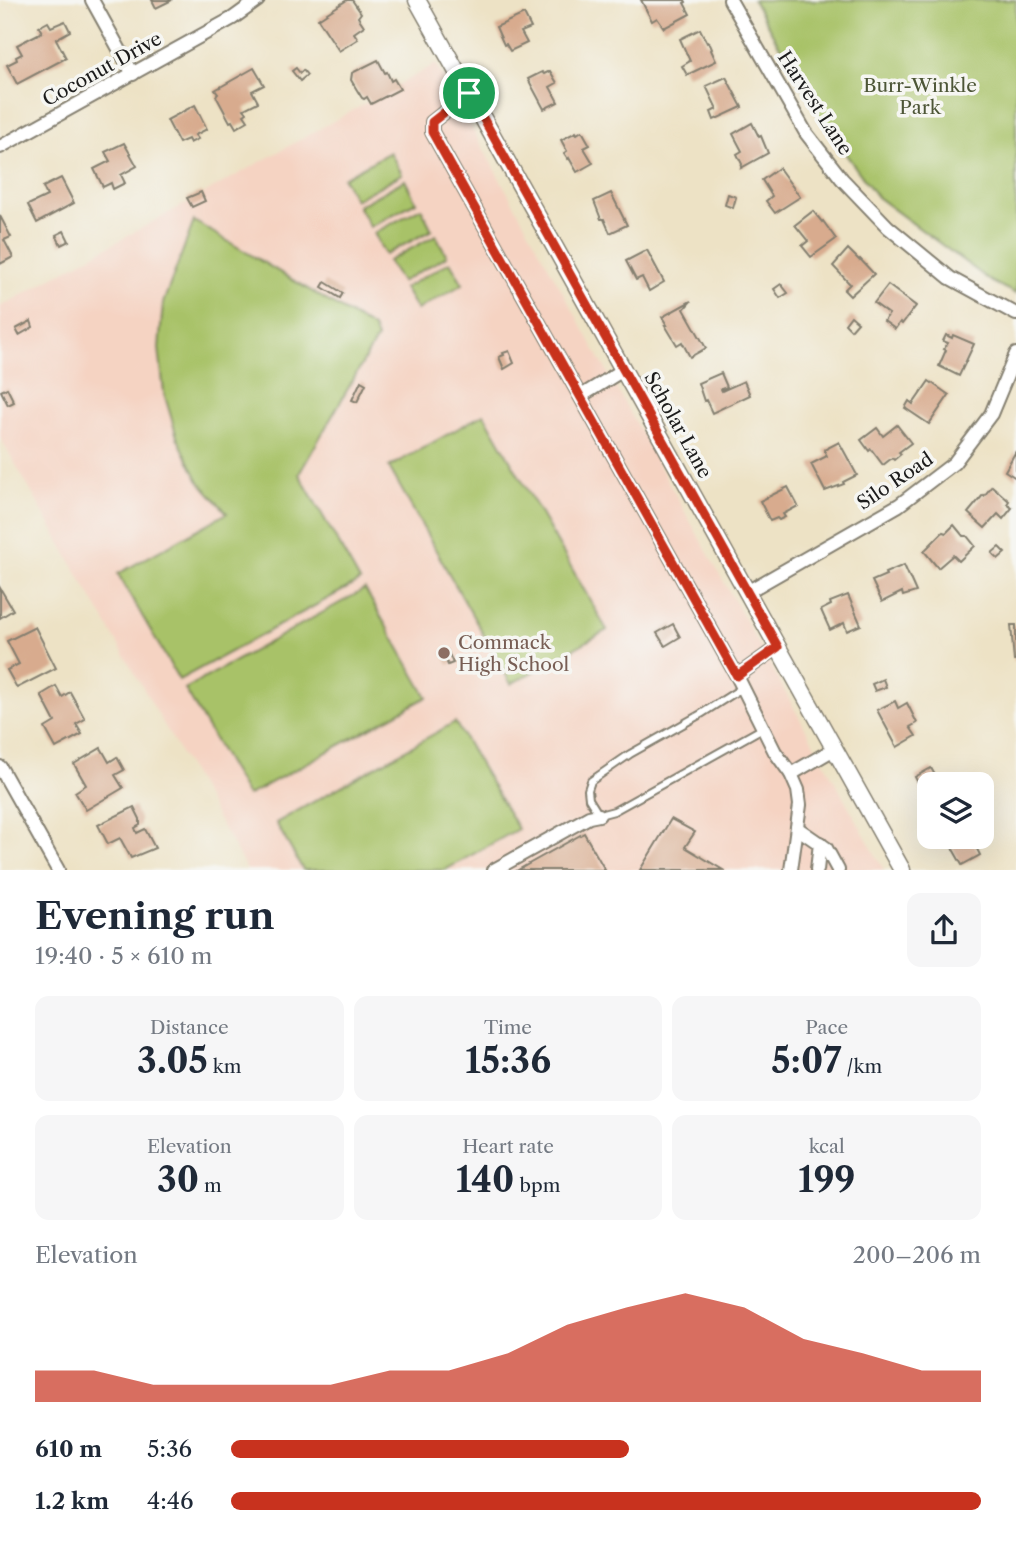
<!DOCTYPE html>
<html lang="en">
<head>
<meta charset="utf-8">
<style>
  :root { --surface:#fff; --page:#f6f6f7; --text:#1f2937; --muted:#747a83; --accent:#c8321e }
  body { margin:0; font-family:"Libre Caslon Text",serif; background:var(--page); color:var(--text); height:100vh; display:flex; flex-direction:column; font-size:26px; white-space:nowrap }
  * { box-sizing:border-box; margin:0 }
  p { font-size:23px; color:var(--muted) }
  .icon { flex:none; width:38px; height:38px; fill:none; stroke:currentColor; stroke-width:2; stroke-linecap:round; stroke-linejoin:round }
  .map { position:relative; height:870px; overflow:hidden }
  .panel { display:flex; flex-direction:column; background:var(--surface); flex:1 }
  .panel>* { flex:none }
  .buttons { position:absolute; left:917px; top:772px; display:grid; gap:14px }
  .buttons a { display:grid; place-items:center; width:77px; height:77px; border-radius:14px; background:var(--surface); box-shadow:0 7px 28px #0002; font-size:35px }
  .pin { position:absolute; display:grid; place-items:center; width:60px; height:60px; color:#fff; margin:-30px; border:4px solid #fff; border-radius:50%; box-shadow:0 2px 7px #0007 }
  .round { display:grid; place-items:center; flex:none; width:74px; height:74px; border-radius:14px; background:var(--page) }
  .overview { display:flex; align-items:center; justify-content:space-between; height:119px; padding:0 35px }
  h1 { font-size:38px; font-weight:700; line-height:52px }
  .stats { display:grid; grid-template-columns:repeat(3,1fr); gap:10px; height:119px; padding:7px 35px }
  .stats div { display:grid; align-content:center; border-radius:14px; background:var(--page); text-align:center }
  .stats b { font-size:35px; font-weight:700 }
  .stats small { font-size:19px; font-weight:400 }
  .stats p { font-size:19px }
  .chart { height:196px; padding:14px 35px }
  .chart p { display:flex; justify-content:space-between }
  .chart svg { width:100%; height:126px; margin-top:7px; fill:var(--accent); opacity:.7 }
  ul { padding:0 35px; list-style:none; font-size:23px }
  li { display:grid; grid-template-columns:112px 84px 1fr; align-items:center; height:52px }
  li i { height:18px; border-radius:9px; background:var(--accent) }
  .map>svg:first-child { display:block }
  .built { fill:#f5d3c2 }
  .green { fill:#a8c268; stroke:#626f42; stroke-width:2 }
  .building { fill:#d8ab8e }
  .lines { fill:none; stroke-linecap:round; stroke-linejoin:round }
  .service-casing { stroke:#847f70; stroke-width:10 }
  .minor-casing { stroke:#847f70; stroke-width:16 }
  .tertiary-casing { stroke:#847f70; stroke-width:19 }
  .service { stroke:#fff; stroke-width:6 }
  .minor { stroke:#fff; stroke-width:12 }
  .tertiary { stroke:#fff; stroke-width:16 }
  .route-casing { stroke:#fff; stroke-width:14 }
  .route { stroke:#c8321e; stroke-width:9 }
  .education-dot { fill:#8d6e63; stroke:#f6f6f2; stroke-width:2.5 }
  .labels { text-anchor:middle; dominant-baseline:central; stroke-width:7; stroke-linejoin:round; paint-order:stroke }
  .street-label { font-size:19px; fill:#1c1c1c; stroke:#f6f6f2 }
  .park-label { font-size:19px; fill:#4d5637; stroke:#f6f6f2 }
  .education-label { font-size:19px; fill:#785e54; stroke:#f6f6f2; text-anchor:start }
</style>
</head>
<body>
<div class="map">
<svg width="1016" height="870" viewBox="0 0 1016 870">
  <rect width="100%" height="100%" fill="#f6f6f2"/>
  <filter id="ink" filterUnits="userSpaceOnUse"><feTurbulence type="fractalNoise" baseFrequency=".0143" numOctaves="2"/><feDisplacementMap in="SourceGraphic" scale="14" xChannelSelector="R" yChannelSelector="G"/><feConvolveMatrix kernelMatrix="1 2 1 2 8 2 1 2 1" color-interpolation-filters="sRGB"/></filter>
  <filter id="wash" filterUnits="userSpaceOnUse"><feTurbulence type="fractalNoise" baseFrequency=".00686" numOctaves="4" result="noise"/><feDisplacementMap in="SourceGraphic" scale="28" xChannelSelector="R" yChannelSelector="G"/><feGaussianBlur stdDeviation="1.57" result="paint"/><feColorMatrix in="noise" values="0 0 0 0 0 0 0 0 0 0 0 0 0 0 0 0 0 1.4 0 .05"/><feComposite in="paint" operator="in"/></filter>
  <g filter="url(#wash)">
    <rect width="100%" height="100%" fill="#ede2c5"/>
    <!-- built -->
    <path class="built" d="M436,64l448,806h-637l-247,-433v-130z"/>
    <!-- green -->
    <g class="green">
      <path d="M753,0h263v294l-24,-12 -115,-85 -51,-70z"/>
      <path d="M390,152l12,22 -47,26 -12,-22z"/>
      <path d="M405,180l11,22 -46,25 -12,-21z"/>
      <path d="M421,208l11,22 -47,25 -11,-22z"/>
      <path d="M194,221l179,107 4,10 -78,136 61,107 -181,99 -61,-106 109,-61 -29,-33 -21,-43 -13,-44 -5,-45 4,-45z"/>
      <path d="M436,235l11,21 -46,26 -13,-21z"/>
      <path d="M450,262l13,22 -46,26 -13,-22z"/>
      <path d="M484,414l123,216 -96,54 -122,-217z"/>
      <path d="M365,589l62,108 -180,99 -62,-107z"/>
      <path d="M455,722l63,107 -73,41h-142l-27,-47z"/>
    </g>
    <g id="blocks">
      <!-- building -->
      <g class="building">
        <path d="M152,0h20l-16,8z"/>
        <path d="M347,0h5l9,13 -3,4 6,9 -10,7 4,6 -19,12 -21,-32z"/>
        <path d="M641,0h44l1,2 -2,1 6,11 -26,14 -7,-10 -5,3z"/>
        <path d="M524,14l7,14 -10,4 6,11 -17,8 -4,-7 -2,1 -8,-18z"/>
        <path d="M65,21l5,10 -14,8 10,19 -49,26 -10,-19 10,-5 -1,-3 6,-3 -5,-9 25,-13 -3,-5 9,-5 3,5z"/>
        <path d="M700,29l7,14 2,-1 3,7 -1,1 5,11 -29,14 -5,-9 8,-5 -10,-22z"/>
        <path d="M378,60l7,13 2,-1 4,9 3,-2 6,10 -29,15 -4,-7 -3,2 -2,-1 -5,-8 -6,-10 1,-7z"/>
        <path d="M254,68l10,17 -12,6 6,11 -14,7 3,4 -3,2 4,6 -12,7 -4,-7 -2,1 -14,-26 2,-2 -3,-4z"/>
        <path d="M296,68l4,5 3,-3 4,5 -7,6 -8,-10z"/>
        <path d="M550,71l7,12 -7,4 8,15 -14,7 -16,-30 14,-7 2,2z"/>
        <path d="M726,77l16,30 -28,13 -3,-8 6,-3 -11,-23z"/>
        <path d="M195,105l12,24 -12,6 3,4 -8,4 -2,-4 -9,4 -12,-23z"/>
        <path d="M752,123l7,14 2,-1 7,17 -27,15 1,-4 -5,-10 5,-3 -9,-17z"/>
        <path d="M582,131l8,14 -6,3 9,15 -16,9 -8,-14 -1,1 -4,-6 3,-2 -6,-11 15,-8 1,2z"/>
        <path d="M124,143l13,23 -16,9 4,8 -12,6 -2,-6 -8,4 -9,-18 16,-8 -5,-9z"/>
        <path d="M779,168l21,29 -25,16 -9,-12 6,-5 -10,-16z"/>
        <path d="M61,178l13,25 -37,20 -9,-18 19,-9 -4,-9z"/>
        <path d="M201,192l4,9 -13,6 -5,-9z"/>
        <path d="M611,193l16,32 -17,8 -6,-14h-3l-7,-18z"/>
        <path d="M728,194l8,3 -3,11 -8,-3z"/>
        <path d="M813,211l9,11 1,-1 13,18 -25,18 -9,-11 6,-5 -13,-16z"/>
        <path d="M0,216l11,21 -7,3 9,17 -13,7z"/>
        <path d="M64,231l5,10 -8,4 -5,-10z"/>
        <path d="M848,249l11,11 1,-1 14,15 -24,22 -6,-6 6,-6 -17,-18z"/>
        <path d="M647,250l17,32 -15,9 -7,-14 -6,3 -10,-19z"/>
        <path d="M325,282l18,11 -3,5 -18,-11z"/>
        <path d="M781,284l7,9 -8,5 -6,-9z"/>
        <path d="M888,285l28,21 -14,18 -2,-2 -5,7 -11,-8 5,-7 -15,-11z"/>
        <path d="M691,301l-7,8 22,39 -16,9 -8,-15 -5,3 -12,-20h2l-5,-8z"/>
        <path d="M851,316l7,6 -7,8 -6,-6z"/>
        <path d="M31,321l2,6 -14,8 -3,-6z"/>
        <path d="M946,335l6,3 1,-3 21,9 -15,32 -20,-10 7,-16 -2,-1 4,-6 -5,-2z"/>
        <path d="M509,351l5,12 -10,6 -5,-12 5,-2 -1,-2z"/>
        <path d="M721,373l6,14 -6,2 1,2 22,-10 6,14 -38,18 -6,-13 -2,1 -6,-18z"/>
        <path d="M361,381l5,3 -9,18 -5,-2z"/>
        <path d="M929,381l20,14 -20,29 -24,-16 4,-7 4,3z"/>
        <path d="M7,388l7,14 -6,3 -7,-14z"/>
        <path d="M897,425l14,18 -12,9 2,2 -7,6 -2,-2 -9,7 -12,-16 -2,2 -8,-11 16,-12 6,8z"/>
        <path d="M839,442l18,33 -14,7 1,2 -19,7 -14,-27 16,-8 -3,-6z"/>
        <path d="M1016,451v27l-11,-7z"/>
        <path d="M992,486l17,15 -2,3 5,4 -9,11 -5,-5 -13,14 -17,-15 15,-18 1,1z"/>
        <path d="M788,487l10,19 -15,8 2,3 -6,3 -2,-2 -7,3 -10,-20z"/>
        <path d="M954,525l9,11h4l8,10 -16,15 -6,-6 -15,13 -14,-17 19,-19 3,1z"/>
        <path d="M999,547l6,6 -7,6 -6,-6z"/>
        <path d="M904,565l12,27 -13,4 -1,-4 -20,10 -10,-21 14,-6 -1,-2z"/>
        <path d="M0,588l13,22 -13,8z"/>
        <path d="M848,595l13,30 -14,6 -3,-8 -14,7 -9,-20 10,-5 -1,-3z"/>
        <path d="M673,624l7,13 -15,9 -8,-13z"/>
        <path d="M1011,625h5v36h-2z"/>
        <path d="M35,627l21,41 -39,20 -10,-18 12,-6 -12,-23z"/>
        <path d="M447,650l6,13 -5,2 -6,-13z"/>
        <path d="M883,679l3,8 -11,4 -3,-7z"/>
        <path d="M56,686l6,11 8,-5 15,27 -9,5 6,10 -26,14 -11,-20 10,-6 -14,-27z"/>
        <path d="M895,701l3,7 9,-5 10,20 -7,4 6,9 -19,11 -20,-37z"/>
        <path d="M101,748l8,14 8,-5 7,13 -9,5 8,13 -37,22 -11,-18 11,-7 -12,-21z"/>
        <path d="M931,768l9,16h-11v21l-14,-28z"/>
        <path d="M134,807l6,12v6l-5,3 2,5 8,-4 10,19 -24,10 -11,-20 -12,6 -10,-19z"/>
        <path d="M671,819l24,13 -10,15 38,23h-83z"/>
        <path d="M584,833l21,37h-87z"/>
        <path d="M947,836h29l1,3 -4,2 7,14 -18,10 -16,-28z"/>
      </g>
    </g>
  </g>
  <g filter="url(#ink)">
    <use href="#blocks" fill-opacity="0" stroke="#847f70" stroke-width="2"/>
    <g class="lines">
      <defs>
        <path id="service" d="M742,688l-41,26 -71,40 -39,27 -3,9 1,9 10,16 15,-4 149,-83"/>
        <g id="minor">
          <path d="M92,0l41,74"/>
          <path d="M730,0l76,133 36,46 46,48 62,51 66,36"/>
          <path d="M469,93l-37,29v10l305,544 38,76 16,22 7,16 2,15 -9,65"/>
          <path d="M0,147l233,-129 25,-18"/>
          <path d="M581,396l42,-26"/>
          <path d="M747,592l152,-87 55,-42 37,-49 25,-60"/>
          <path d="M737,676l41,-29"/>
          <path d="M0,767l58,103"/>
          <path d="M791,774l43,-25"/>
          <path d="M797,828l29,20 12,22"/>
          <path d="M494,870l95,-53 10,-2"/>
          <path d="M817,870l3,-27"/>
        </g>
        <path id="tertiary" d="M417,0l485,870"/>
      </defs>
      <!-- service casing -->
      <use href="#service" class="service-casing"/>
      <!-- minor casing -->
      <use href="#minor" class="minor-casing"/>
      <!-- tertiary casing -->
      <use href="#tertiary" class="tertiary-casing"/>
      <!-- service -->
      <use href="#service" class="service"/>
      <!-- minor -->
      <use href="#minor" class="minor"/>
      <!-- tertiary -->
      <use href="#tertiary" class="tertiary"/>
    </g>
  </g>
  <g class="lines" filter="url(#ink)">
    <defs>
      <path id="route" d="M469,93l309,554 -41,29 -305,-544v-10z"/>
    </defs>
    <!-- route casing -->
    <use href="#route" class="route-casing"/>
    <!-- route -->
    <use href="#route" class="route"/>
  </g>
  <!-- markers -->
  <circle class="education-dot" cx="444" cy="653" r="7"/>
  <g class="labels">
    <!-- street labels -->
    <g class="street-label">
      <text transform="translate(102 69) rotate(-29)">Coconut Drive</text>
      <text transform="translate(815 103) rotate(57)">Harvest Lane</text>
      <text transform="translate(678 425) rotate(61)">Scholar Lane</text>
      <text transform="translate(895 481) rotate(-34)">Silo Road</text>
    </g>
    <!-- park labels -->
    <g class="park-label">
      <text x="920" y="85">Burr-Winkle<tspan x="920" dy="22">Park</tspan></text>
    </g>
    <!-- education labels -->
    <g class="education-label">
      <text x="458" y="642">Commack<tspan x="458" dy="22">High School</tspan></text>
    </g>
  </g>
</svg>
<div class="buttons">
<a><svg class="icon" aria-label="layers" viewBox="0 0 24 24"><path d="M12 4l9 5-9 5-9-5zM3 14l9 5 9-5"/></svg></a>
</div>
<div class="pin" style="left:469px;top:93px;background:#1e9e55"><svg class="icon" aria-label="arrive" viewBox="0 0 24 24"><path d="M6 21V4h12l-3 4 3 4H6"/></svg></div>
</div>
<section class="panel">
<div class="overview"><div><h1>Evening run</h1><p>19:40 · 5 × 610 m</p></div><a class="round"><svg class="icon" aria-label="share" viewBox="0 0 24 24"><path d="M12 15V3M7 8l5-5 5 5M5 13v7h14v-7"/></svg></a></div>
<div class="stats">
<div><p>Distance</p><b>3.05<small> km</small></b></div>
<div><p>Time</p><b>15:36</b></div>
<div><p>Pace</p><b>5:07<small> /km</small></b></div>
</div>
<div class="stats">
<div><p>Elevation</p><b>30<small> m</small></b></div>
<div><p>Heart rate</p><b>140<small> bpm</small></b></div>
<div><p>kcal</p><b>199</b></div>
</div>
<div class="chart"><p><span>Elevation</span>200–206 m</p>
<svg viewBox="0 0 160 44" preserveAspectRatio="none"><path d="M0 44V33L10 33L20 38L30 38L40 38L50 38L60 33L70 33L80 27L90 17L100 11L110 6L120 11L130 22L140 27L150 33L160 33V44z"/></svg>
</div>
<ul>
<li><b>610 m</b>5:36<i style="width:53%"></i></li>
<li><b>1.2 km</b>4:46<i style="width:100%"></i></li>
</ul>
</section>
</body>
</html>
